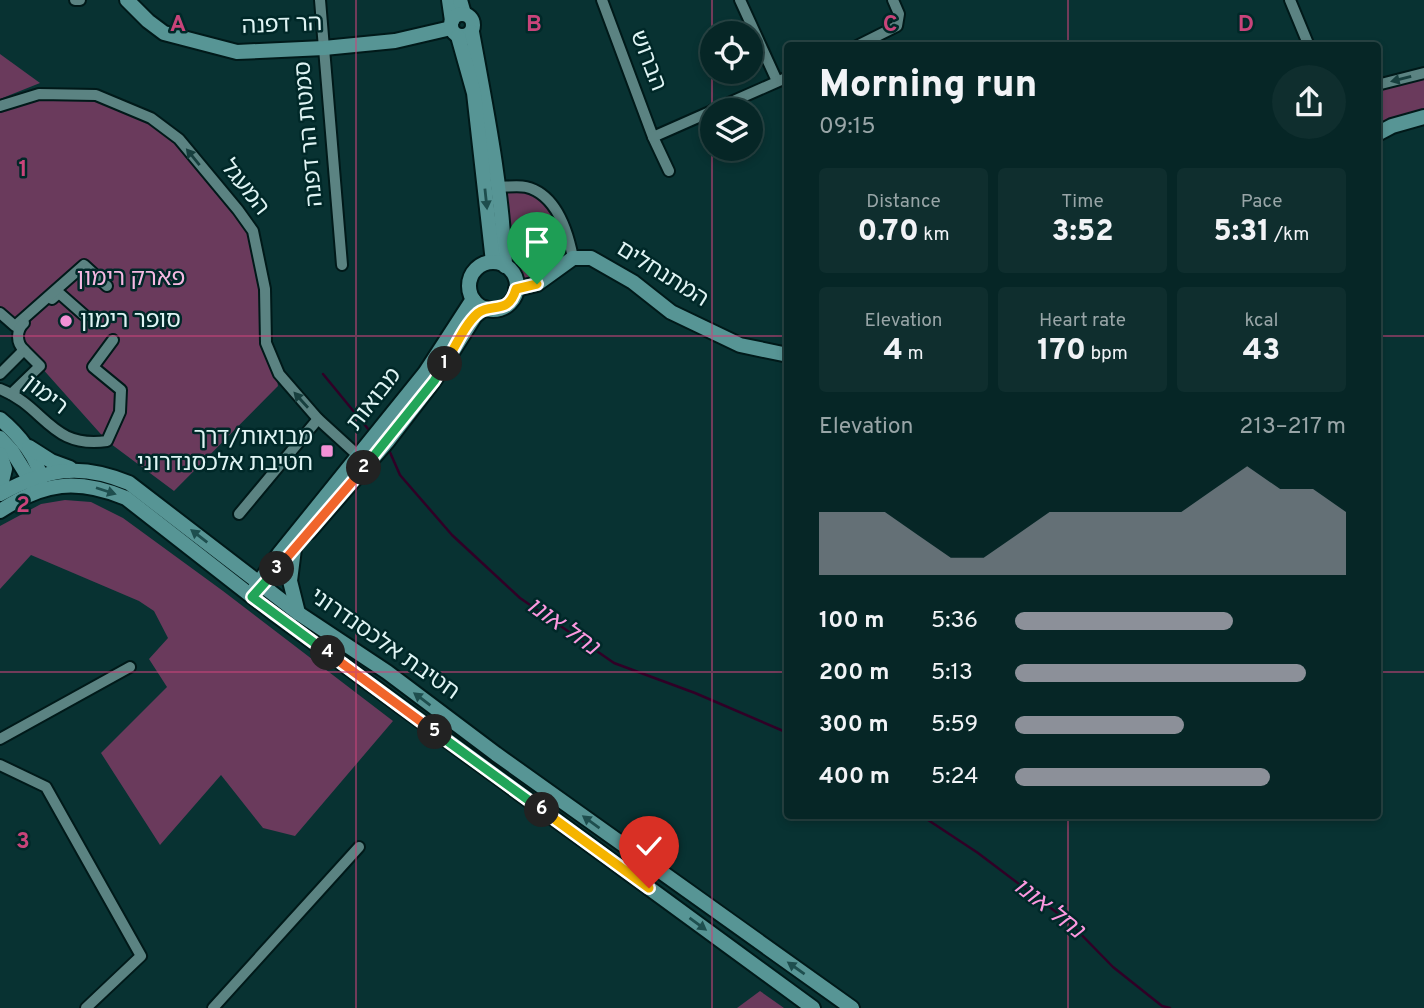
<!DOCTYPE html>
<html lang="en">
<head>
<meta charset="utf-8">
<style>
  :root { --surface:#062626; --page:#0f2e2e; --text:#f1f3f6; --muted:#98a5a7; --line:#274343; --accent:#8c9099 }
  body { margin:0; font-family:Overpass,"Noto Sans Hebrew",sans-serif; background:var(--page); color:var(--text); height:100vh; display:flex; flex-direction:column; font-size:26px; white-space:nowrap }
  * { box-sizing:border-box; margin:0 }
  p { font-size:23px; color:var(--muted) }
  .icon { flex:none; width:38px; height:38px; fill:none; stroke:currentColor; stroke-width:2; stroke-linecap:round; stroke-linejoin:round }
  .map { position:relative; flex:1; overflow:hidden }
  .side { position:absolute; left:784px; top:42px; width:597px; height:777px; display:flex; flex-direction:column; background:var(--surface); border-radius:7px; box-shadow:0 4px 10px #0003,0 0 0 2px var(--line) }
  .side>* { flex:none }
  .buttons { position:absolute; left:700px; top:21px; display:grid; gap:14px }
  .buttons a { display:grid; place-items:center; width:63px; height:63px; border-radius:50%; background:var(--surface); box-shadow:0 4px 10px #0003,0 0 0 2px var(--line); font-size:35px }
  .pin { position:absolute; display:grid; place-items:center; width:60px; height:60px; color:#fff; margin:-72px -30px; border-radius:50% 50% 50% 0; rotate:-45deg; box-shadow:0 0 7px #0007 }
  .pin .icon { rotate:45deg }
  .km { position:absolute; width:35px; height:35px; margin:-18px; border-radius:50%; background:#222; color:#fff; font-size:19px; line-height:35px; text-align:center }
  .round { display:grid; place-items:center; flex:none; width:74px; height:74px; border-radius:37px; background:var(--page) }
  .headline { display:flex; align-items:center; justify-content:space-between; height:119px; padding:0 35px }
  h1 { font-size:38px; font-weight:800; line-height:52px }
  .metrics { display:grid; grid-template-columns:repeat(3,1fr); gap:10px; height:119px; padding:7px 35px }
  .metrics div { display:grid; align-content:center; border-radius:7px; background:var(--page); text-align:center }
  .metrics b { font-size:30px; font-weight:800 }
  .metrics small { font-size:19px; font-weight:400 }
  .metrics p { font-size:19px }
  .chart { height:196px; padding:14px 35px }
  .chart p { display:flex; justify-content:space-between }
  .chart svg { width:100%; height:126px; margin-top:7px; fill:var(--accent); opacity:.7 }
  ul { padding:0 35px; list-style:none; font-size:23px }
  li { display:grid; grid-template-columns:112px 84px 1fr; align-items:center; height:52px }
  li i { height:18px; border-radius:9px; background:var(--accent) }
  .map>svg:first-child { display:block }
  .green { fill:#6a3a5c }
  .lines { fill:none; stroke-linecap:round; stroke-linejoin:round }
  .stream { stroke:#300026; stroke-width:2.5 }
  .street-casing { stroke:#001919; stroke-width:14 }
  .secondary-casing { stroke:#001919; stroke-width:18 }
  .street { stroke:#5b8382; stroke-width:10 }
  .secondary { stroke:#579595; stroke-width:14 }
  .oneway { fill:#173f3e }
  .oneway2 { fill:#1e4e4e }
  .split-1-casing { stroke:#fff; stroke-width:14 }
  .split-2-casing { stroke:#fff; stroke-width:14 }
  .split-3-casing { stroke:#fff; stroke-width:14 }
  .split-4-casing { stroke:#fff; stroke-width:14 }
  .split-5-casing { stroke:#fff; stroke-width:14 }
  .split-6-casing { stroke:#fff; stroke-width:14 }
  .split-7-casing { stroke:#fff; stroke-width:14 }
  .split-1 { stroke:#f5b400; stroke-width:9 }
  .split-2 { stroke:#22a559; stroke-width:9 }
  .split-3 { stroke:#f0652b; stroke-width:9 }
  .split-4 { stroke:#22a559; stroke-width:9 }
  .split-5 { stroke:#f0652b; stroke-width:9 }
  .split-6 { stroke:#22a559; stroke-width:9 }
  .split-7 { stroke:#f5b400; stroke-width:9 }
  .grid { fill:none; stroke:#c8447a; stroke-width:2; stroke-opacity:0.55 }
  .poi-dot { fill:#f291d6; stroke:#002828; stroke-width:2.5 }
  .labels { text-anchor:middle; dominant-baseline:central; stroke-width:5; stroke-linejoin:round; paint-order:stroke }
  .street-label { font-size:23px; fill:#dff4f4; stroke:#002828 }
  .park-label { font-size:23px; fill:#f5b9e2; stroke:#002828 }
  .poi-label { font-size:23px; fill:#dff4f4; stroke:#002828; text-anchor:start }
  .water-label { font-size:24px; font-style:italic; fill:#fb98df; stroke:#002828 }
  .grid-label { font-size:23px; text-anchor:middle; font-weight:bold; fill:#c8447a; stroke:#002828; stroke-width:5; stroke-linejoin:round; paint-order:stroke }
</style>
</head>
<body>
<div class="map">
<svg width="1424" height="1008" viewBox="0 0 1424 1008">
  <rect width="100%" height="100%" fill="#083232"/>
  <!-- green -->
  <g class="green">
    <path d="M0,54l40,29 -40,16z"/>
    <path d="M1424,73v44l-47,15v-47z"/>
    <path d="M39,94l57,1 83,44 74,92 25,155 -104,105 -67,-50 -67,-75 -16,-16 -9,-24 -15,-11v-209z"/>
    <path d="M498,187h28l21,12 26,59 -57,31 -1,-11 -10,-12z"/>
    <path d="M65,500l26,2 32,16 100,73 170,130 -98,115 -32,-8 -42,-53 -61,70 -59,-92 66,-66 -18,-28 19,-21 -14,-27 -15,-10 -108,-46 -31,34v-63l41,-22z"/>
    <path d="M760,991l24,17h-47z"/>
  </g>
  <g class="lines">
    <!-- stream -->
    <g class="stream">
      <path d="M323,374l46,56"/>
      <path d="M389,450l11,25 52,60 68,63 94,65 81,30 93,40"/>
      <path d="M922,816l56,37 90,68 45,46 49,39 8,2"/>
    </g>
    <defs>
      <g id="street">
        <path d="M75,0h5"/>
        <path d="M320,0l22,265"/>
        <path d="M602,0l51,137 16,34"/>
        <path d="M740,0l37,81"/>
        <path d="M1290,0l19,46"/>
        <path d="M857,46l40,-20 2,-12 -6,-14"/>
        <path d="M1377,85l47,-12"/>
        <path d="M0,106l39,-12 57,1 55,23 28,21 59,71 15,21 12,58 1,54 13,31 39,45 45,41"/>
        <path d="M713,110l75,-33"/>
        <path d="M653,137l59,-26"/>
        <path d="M498,187c8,0 20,-2 28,0 30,7 42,45 47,71"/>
        <path d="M52,299l7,-6 25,22"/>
        <path d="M0,313l15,13 69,-61 23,21"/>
        <path d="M24,350c-8,-7 -8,-20 0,-27"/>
        <path d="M0,374l24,-24 16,16 -29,28"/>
        <path d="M0,389c46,18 50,60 107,52l13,-29 1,-22 -28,-23 20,-27"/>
        <path d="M239,514l79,-95"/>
        <path d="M0,739l130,-72"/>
        <path d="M0,765l46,22 95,169 -55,52"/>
        <path d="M213,1008l146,-161"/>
      </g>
      <g id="secondary">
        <path d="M127,0l21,21 16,12 73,19 87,-4 71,-7 56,-13"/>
        <path d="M449,0l3,21"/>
        <path d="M460,0l4,14"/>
        <circle cx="462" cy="25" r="11"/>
        <path d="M472,32c14,77 30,155 33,234"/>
        <path d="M458,36l16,57 19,169"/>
        <path d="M1377,134l15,-8 32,-9"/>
        <circle cx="493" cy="286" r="24"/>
        <path d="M516,289l21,-5 36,-26h18l42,24 38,30 69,33 48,10"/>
        <path d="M0,419c16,13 42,42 40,63"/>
        <path d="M0,438l12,13 21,34"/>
        <path d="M29,447l22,14 19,7"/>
        <path d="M0,454l5,15 -5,21"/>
        <path d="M0,494c46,-25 79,-32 129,-11l169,130 89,59 109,82 356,254"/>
        <path d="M0,511c44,-29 77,-33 126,-13l146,114 541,396"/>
        <path d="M309,532l78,-90 47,-61 41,-65 10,-8"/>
        <path d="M294,549l-4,32 8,32"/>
        <path d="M255,588l24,-34 146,-181 48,-74"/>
      </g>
    </defs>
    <!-- street casing -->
    <use href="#street" class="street-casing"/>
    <!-- secondary casing -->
    <use href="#secondary" class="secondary-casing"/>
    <!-- street -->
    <use href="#street" class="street"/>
    <!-- secondary -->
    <use href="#secondary" class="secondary"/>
  </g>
  <!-- one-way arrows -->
  <defs><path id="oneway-solid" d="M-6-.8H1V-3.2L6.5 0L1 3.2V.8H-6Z" transform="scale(1.75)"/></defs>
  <g class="oneway">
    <use href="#oneway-solid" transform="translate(1401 79) rotate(166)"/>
    <use href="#oneway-solid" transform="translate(193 157) rotate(-129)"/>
    <use href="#oneway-solid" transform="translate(301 400) rotate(-132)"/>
  </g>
  <g class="oneway2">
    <use href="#oneway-solid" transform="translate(486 199) rotate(84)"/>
    <use href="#oneway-solid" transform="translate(106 491) rotate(18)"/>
    <use href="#oneway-solid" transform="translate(199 536) rotate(-142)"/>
    <use href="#oneway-solid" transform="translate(422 699) rotate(-143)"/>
    <use href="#oneway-solid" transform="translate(591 822) rotate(-144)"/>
    <use href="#oneway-solid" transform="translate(698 924) rotate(36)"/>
    <use href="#oneway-solid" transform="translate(796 968) rotate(-145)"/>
  </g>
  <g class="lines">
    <defs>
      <path id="split-1" d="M445,364c10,-16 19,-39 33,-51 14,-11 30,3 38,-24l21,-5"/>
      <path id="split-2" d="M364,468l70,-87 11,-17"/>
      <path id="split-3" d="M277,569l87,-101"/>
      <path id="split-4" d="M277,569l-25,28 76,56"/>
      <path id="split-5" d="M328,653l107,79"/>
      <path id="split-6" d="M435,732l107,78"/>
      <path id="split-7" d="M542,810l107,78"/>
    </defs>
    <!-- split-1 casing -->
    <use href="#split-1" class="split-1-casing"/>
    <!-- split-2 casing -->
    <use href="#split-2" class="split-2-casing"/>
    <!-- split-3 casing -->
    <use href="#split-3" class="split-3-casing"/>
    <!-- split-4 casing -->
    <use href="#split-4" class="split-4-casing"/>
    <!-- split-5 casing -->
    <use href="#split-5" class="split-5-casing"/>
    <!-- split-6 casing -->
    <use href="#split-6" class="split-6-casing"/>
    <!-- split-7 casing -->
    <use href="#split-7" class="split-7-casing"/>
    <!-- split-1 -->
    <use href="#split-1" class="split-1"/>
    <!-- split-2 -->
    <use href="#split-2" class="split-2"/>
    <!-- split-3 -->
    <use href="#split-3" class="split-3"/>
    <!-- split-4 -->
    <use href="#split-4" class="split-4"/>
    <!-- split-5 -->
    <use href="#split-5" class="split-5"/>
    <!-- split-6 -->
    <use href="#split-6" class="split-6"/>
    <!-- split-7 -->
    <use href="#split-7" class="split-7"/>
  </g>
  <!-- grid -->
  <path class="grid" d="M356,0v1008M712,0v1008M1068,0v46M0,336h788M1377,336h47M0,672h788M1377,672h47M1068,816v192"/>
  <!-- markers -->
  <g class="poi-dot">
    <circle cx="66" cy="321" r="7"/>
    <rect x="320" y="444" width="14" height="14" rx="3.5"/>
  </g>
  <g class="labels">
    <!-- street labels -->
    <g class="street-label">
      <text transform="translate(282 26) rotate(-2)">הר דפנה</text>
      <text transform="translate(647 61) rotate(69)">הברוש</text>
      <text transform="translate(310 134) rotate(-95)">סמטת הר דפנה</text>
      <text transform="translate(244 188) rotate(52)">המעגל</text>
      <text transform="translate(662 275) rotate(32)">המתנחלים</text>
      <text transform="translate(45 396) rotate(38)">רימון</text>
      <text transform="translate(375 400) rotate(-52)">מבואות</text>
      <text transform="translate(384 645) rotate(35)">חטיבת אלכסנדרוני</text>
    </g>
    <!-- park labels -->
    <g class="park-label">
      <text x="131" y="279">פארק רימון</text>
    </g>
    <!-- poi labels -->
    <g class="poi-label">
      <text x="80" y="321">סופר רימון</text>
      <text x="313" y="438" text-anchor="end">מבואות/דרך<tspan x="313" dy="26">חטיבת אלכסנדרוני</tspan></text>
    </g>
    <!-- water labels -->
    <g class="water-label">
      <text transform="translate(562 627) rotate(35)">נחל אונו</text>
      <text transform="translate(1048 909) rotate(38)">נחל אונו</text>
    </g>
  </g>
  <g class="grid-label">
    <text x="178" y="31">A</text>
    <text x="534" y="31">B</text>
    <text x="890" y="31">C</text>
    <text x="1246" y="31">D</text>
    <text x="23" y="176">1</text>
    <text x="23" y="512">2</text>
    <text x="23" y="848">3</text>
  </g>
</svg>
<div class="buttons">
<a><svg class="icon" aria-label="locate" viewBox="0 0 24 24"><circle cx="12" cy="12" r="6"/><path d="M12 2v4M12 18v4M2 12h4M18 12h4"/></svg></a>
<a><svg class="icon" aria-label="layers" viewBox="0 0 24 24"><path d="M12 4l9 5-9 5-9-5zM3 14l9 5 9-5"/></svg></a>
</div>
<div class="pin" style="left:537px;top:284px;background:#1e9e55"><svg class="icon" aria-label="arrive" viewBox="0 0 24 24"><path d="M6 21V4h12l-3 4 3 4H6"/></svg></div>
<div class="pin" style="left:649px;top:888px;background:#d93025"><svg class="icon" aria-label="check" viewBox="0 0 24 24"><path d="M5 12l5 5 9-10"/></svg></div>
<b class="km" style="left:445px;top:364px">1</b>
<b class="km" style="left:364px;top:468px">2</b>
<b class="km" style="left:277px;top:569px">3</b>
<b class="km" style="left:328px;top:653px">4</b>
<b class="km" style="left:435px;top:732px">5</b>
<b class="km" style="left:542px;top:810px">6</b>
<section class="side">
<div class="headline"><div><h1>Morning run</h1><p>09:15</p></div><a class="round"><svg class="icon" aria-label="share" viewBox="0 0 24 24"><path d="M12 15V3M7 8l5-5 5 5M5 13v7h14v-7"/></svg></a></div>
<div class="metrics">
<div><p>Distance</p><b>0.70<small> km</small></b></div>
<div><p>Time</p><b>3:52</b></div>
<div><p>Pace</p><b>5:31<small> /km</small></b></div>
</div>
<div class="metrics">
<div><p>Elevation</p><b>4<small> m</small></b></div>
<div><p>Heart rate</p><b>170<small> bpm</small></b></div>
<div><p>kcal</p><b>43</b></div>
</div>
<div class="chart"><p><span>Elevation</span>213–217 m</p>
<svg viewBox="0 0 160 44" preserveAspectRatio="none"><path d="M0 44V22L10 22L20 22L30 30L40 38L50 38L60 30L70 22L80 22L90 22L100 22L110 22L120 14L130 6L140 14L150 14L160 22V44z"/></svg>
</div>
<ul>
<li><b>100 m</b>5:36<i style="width:66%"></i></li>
<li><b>200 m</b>5:13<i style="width:88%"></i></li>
<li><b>300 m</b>5:59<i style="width:51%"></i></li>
<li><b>400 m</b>5:24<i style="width:77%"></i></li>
</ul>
</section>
</div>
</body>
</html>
